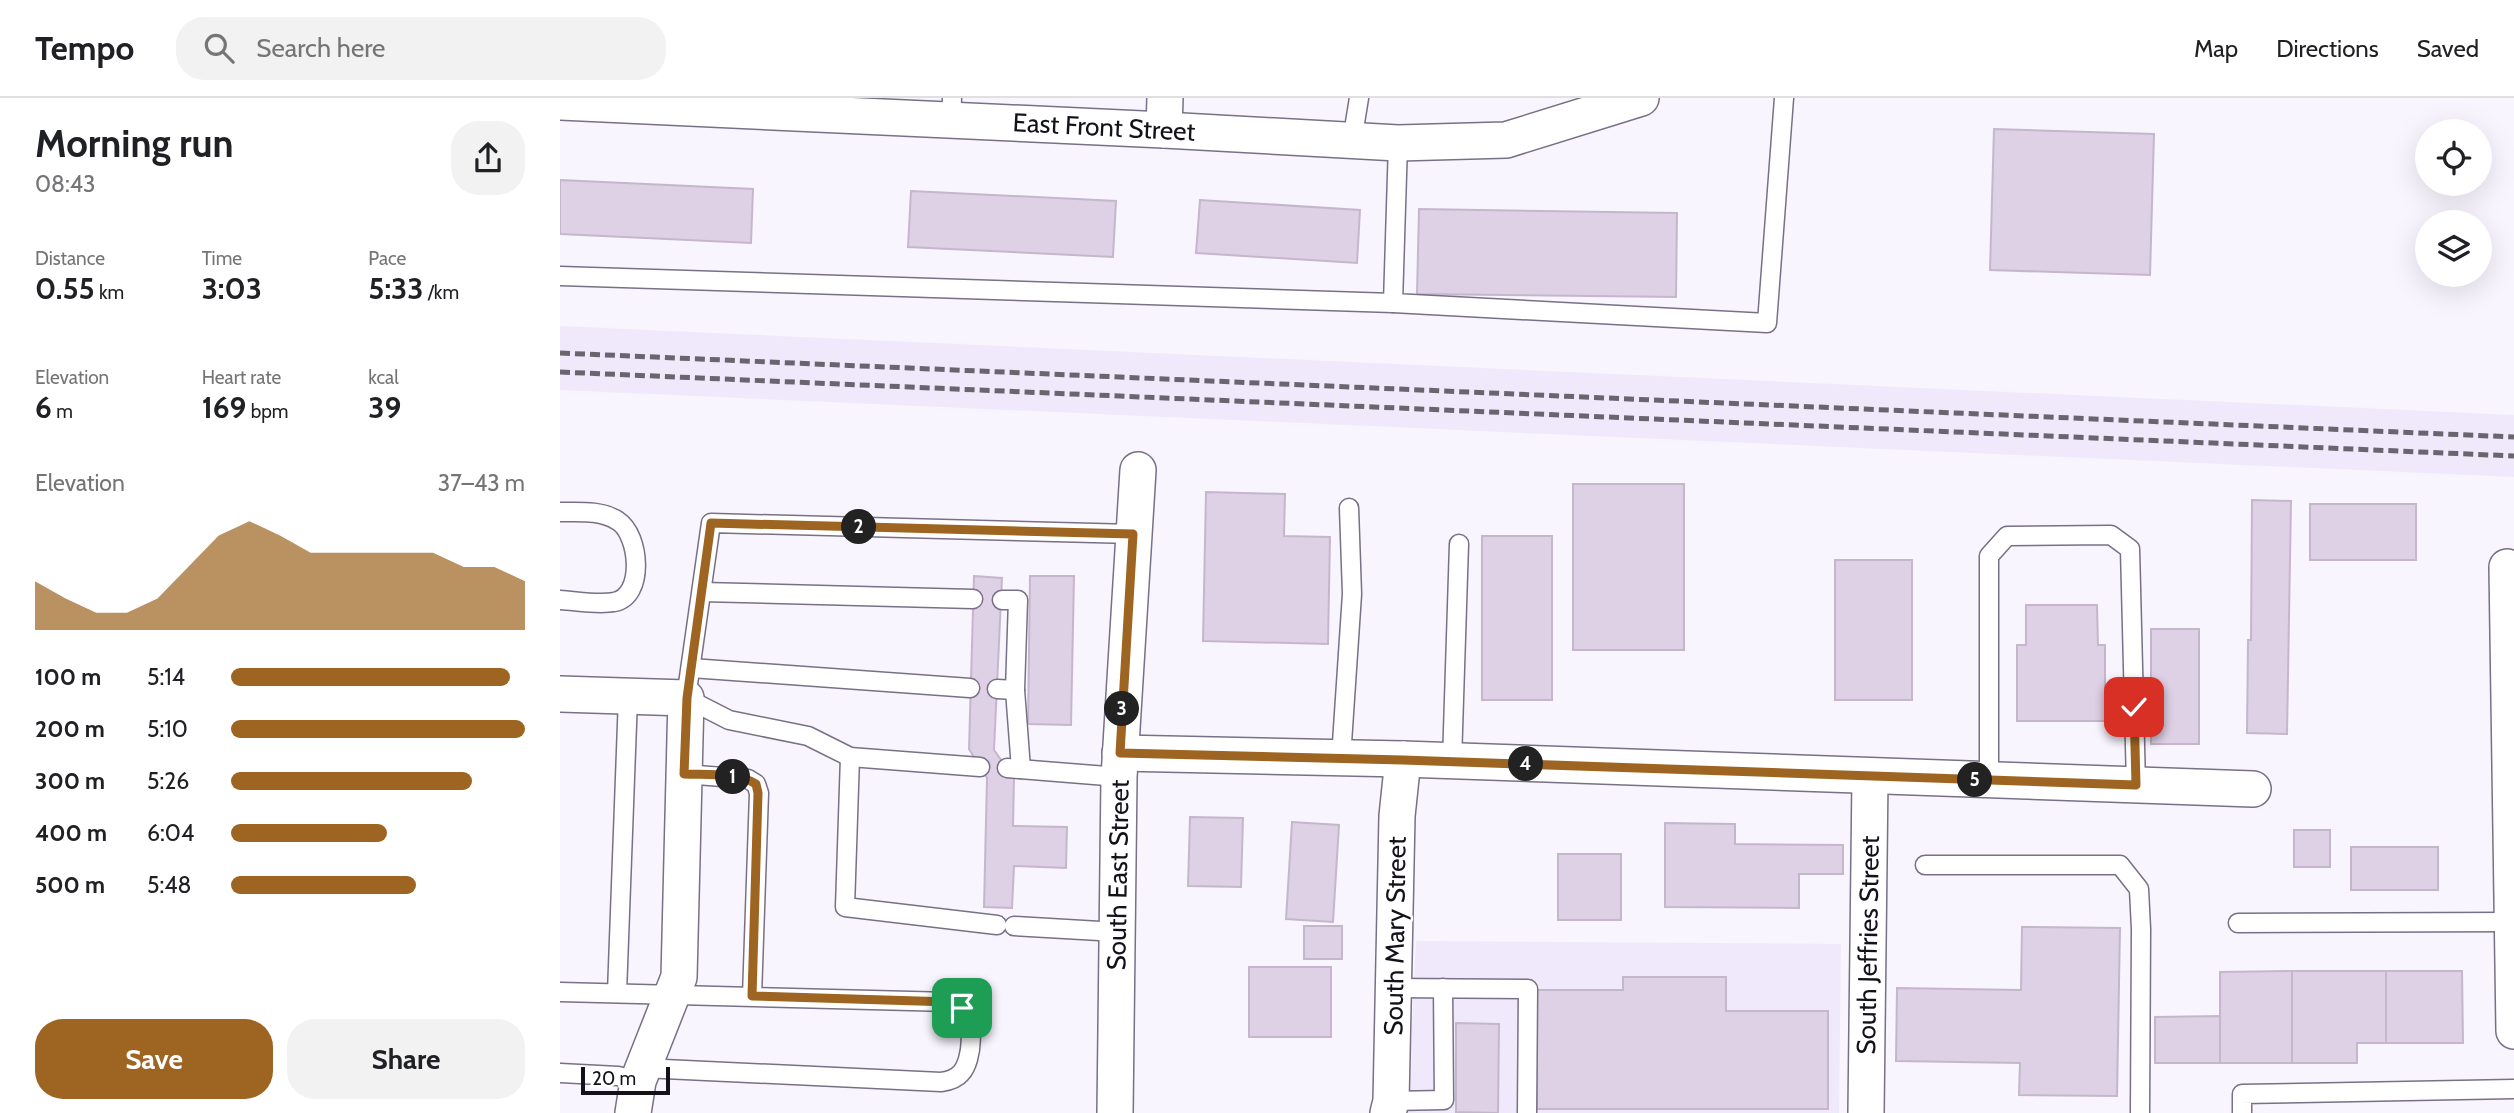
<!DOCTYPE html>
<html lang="en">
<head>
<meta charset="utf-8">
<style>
  :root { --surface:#fff; --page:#f2f2f2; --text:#202124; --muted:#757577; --line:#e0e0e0; --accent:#9d6521 }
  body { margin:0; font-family:Cabin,sans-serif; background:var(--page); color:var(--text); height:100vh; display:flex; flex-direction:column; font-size:26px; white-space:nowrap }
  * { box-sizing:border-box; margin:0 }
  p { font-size:23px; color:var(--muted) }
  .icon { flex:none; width:38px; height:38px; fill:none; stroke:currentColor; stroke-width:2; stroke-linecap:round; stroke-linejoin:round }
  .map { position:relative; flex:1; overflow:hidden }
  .side { display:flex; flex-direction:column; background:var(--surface); width:560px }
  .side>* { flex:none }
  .tools { position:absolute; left:1855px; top:21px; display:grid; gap:14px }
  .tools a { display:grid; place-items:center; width:77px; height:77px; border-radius:50%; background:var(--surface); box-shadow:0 7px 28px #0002; font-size:35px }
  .scale { position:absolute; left:21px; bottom:18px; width:89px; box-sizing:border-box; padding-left:7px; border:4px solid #141119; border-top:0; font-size:19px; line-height:24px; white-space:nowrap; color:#141119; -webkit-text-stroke:5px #fff; paint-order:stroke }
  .pin { position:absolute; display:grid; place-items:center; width:60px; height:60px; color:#fff; margin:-30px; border-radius:14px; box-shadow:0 4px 10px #0006 }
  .km { position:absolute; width:35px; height:35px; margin:-18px; border-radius:50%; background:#222; color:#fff; font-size:19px; line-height:35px; text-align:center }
  .round { display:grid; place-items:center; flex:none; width:74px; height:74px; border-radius:28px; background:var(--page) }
  .summary { display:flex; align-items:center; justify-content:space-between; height:119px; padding:0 35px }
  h1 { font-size:38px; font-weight:800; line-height:52px }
  .figures { display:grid; grid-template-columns:repeat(3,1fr); gap:10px; height:119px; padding:7px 35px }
  .figures div { display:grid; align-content:center }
  .figures b { font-size:30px; font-weight:800 }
  .figures small { font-size:19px; font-weight:400 }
  .figures p { font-size:19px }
  .chart { height:196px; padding:14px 35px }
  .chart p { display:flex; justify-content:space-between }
  .chart svg { width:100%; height:126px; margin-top:7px; fill:var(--accent); opacity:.7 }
  .action { display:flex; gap:14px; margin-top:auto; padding:14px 35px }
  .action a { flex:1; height:80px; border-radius:28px; background:var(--accent); color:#fff; font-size:28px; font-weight:800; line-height:80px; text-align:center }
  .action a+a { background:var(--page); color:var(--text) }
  ul { padding:0 35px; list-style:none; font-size:23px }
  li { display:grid; grid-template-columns:112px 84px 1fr; align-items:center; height:52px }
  li i { height:18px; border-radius:9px; background:var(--accent) }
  header { display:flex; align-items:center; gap:42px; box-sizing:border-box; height:98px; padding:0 35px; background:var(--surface); border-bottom:2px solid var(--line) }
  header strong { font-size:33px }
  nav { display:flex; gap:38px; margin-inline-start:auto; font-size:24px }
  .search { width:490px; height:63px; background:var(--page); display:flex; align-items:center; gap:18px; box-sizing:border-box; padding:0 24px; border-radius:28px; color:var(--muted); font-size:26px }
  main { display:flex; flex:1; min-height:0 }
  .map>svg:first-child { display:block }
  .built { fill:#efe9fb }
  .building { fill:#ded0e5; stroke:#c4b7cc; stroke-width:2 }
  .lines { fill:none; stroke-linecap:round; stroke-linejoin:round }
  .service-casing { stroke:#787085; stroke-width:21 }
  .minor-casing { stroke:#787085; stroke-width:38 }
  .service { stroke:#fff; stroke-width:18 }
  .minor { stroke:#fff; stroke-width:35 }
  .rail { stroke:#68656e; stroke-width:5; stroke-dasharray:10 5; stroke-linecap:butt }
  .route-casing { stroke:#fff; stroke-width:14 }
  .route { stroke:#9d6521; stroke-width:9 }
  .labels { text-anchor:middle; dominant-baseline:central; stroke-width:5; stroke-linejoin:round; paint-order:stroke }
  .street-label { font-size:26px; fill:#141119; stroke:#fff }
</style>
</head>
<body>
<header>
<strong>Tempo</strong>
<div class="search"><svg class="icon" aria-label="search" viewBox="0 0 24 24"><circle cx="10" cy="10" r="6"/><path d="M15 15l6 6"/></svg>Search here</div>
<nav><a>Map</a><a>Directions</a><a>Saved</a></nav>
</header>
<main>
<section class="side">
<div class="summary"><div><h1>Morning run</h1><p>08:43</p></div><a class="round"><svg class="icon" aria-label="share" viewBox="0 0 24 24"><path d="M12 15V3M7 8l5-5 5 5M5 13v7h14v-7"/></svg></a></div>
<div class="figures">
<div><p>Distance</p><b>0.55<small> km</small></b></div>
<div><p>Time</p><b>3:03</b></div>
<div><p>Pace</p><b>5:33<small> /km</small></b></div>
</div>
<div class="figures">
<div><p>Elevation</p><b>6<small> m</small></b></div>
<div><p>Heart rate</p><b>169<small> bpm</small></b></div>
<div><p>kcal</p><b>39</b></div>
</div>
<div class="chart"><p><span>Elevation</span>37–43 m</p>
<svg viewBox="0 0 160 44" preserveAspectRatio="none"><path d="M0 44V27L10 33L20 38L30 38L40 33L50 22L60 11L70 6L80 11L90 17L100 17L110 17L120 17L130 17L140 22L150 22L160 27V44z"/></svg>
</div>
<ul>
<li><b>100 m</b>5:14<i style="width:95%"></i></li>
<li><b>200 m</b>5:10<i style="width:100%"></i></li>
<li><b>300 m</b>5:26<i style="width:82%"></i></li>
<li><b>400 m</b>6:04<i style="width:53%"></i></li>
<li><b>500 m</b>5:48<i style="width:63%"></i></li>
</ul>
<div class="action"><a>Save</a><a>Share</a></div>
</section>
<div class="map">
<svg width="1954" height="1015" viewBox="0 0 1954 1015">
  <rect width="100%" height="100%" fill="#f8f5fe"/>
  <!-- built -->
  <g class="built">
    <path d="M0,228l1954,89v62l-1954,-87z"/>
    <path d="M856,843l425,3 -2,169h-431z"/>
  </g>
  <!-- building -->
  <g class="building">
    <path d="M1434,31l160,5 -4,141 -160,-5z"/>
    <path d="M0,82l193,9 -2,54 -191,-9z"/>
    <path d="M351,93l205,10 -3,56 -205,-10z"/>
    <path d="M640,102l160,10 -3,53 -161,-10z"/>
    <path d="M859,111l258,4 -1,84 -259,-3z"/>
    <rect x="1013" y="386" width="111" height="166"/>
    <path d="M646,394l79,2 -1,42 46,1 -2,107 -125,-3z"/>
    <path d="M1692,402l39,1 -4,233 -40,-1 1,-93h3z"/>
    <rect x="1750" y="406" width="106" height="56"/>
    <rect x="922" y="438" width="70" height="164"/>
    <rect x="1275" y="462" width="77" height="140"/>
    <path d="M414,478l28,2 -8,172 20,28 -1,48 54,1 -1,41 -52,-2 -2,42 -28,-1 3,-129 -18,-29z"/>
    <path d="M470,478h44l-3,149 -43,-1z"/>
    <path d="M1466,507h71l1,40h7v76h-88v-76h9z"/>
    <rect x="1591" y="531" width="48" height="115"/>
    <path d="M630,719l53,1 -2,69 -53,-1z"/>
    <path d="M732,724l47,3 -6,97 -47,-3z"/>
    <path d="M1105,725l70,1v20l108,1v29h-44v34l-134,-1z"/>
    <rect x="1734" y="732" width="36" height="37"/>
    <rect x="1791" y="749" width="87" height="43"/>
    <rect x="998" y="756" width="63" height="66"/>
    <rect x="744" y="828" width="38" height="33"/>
    <path d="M1462,829l98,1 -3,168 -98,-1 1,-32 -124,-2 1,-73 124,2z"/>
    <rect x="689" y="869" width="82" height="70"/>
    <path d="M1732,873h94v72h-29v20h-65z"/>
    <path d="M1732,873v92h-72v-91z"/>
    <path d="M1826,873h76l1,72h-77z"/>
    <path d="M1063,879h103v34h102v98h-291v-119h86z"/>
    <path d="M1660,918v47h-65v-46z"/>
    <path d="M896,925l43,1 -1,89 -42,-1z"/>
  </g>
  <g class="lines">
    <defs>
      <g id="service">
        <path d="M391,21l1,-21"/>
        <path d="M792,43l7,-43"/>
        <path d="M838,45l-5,160 374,20 17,-225"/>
        <path d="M0,178l833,27"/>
        <path d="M0,414c19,0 42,-2 58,9 22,14 27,76 -4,81 -16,3 -37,-1 -54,-2"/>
        <path d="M142,494l271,7"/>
        <path d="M442,502h16l-3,90 6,79"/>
        <path d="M131,570l279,20"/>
        <path d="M437,591l18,1"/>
        <path d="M290,659l-5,150 152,18"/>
        <path d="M781,660l11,-164 -3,-86"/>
        <path d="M892,663l7,-217"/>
        <path d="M420,669l-130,-10 -42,-21 -79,-16 -43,-22 25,-175 422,11"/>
        <path d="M447,670l112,9"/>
        <path d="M124,676l64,5 8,5 3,9 -7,203"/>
        <path d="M1429,683v-225l18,-20 104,-1 19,14 6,236"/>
        <path d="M1365,767h195l19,24 2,40 -1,184"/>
        <path d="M1678,825l274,-1"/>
        <path d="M454,828l103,6"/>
        <path d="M833,890l135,1 -1,124"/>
        <path d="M0,894l391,10c3,2 7,3 10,6 14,12 12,52 0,65 -5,6 -12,8 -20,9l-298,-14"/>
        <path d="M57,895l11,-296"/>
        <path d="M0,975l58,3 20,5"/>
        <path d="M831,1003l53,-1 -1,-112"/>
        <path d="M1682,1015v-19l272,-5"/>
      </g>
      <g id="minor">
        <path d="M0,4l604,28 234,13 108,-3 135,-42"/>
        <path d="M604,32l1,-32"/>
        <path d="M1947,469l7,464"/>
        <path d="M0,596l126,4 -7,279 -41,104 -5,32"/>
        <path d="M560,655l283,6 850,30"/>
        <path d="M555,1015l4,-336 19,-307"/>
        <path d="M828,1015l3,-12 6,-285 6,-57"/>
        <path d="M1306,1015l4,-336"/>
      </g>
    </defs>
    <!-- service casing -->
    <use href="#service" class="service-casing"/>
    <!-- minor casing -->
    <use href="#minor" class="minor-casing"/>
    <!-- service -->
    <use href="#service" class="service"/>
    <!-- minor -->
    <use href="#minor" class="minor"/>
    <!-- rail -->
    <g class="rail">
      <path d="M0,255l1954,84"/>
      <path d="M0,274l1954,84"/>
    </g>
  </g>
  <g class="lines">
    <defs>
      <path id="route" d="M402,910l-11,-6 -199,-6 6,-203 -2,-9c-19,-12 -49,-9 -72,-10l3,-76 24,-175 422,11 -13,219 283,7 733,25 -2,-78"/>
    </defs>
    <!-- route casing -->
    <use href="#route" class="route-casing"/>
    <!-- route -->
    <use href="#route" class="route"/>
  </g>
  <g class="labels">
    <!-- street labels -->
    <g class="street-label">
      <text transform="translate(544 29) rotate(3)">East Front Street</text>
      <text transform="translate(558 777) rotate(-89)">South East Street</text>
      <text transform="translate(835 838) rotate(-89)">South Mary Street</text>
      <text transform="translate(1308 847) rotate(-89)">South Jeffries Street</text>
    </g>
  </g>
</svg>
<div class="tools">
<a><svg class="icon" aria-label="locate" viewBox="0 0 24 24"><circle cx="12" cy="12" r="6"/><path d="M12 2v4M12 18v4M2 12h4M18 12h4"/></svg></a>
<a><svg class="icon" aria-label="layers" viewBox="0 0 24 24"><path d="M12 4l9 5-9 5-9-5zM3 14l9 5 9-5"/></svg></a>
</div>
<div class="scale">20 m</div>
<div class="pin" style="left:402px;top:910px;background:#1e9e55"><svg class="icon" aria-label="arrive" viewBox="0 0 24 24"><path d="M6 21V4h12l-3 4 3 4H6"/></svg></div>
<div class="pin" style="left:1574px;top:609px;background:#d93025"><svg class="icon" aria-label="check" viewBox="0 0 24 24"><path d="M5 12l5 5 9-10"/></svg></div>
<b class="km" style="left:173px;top:679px">1</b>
<b class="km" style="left:299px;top:429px">2</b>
<b class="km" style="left:562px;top:611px">3</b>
<b class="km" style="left:966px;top:666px">4</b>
<b class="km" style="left:1415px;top:682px">5</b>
</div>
</main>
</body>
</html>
